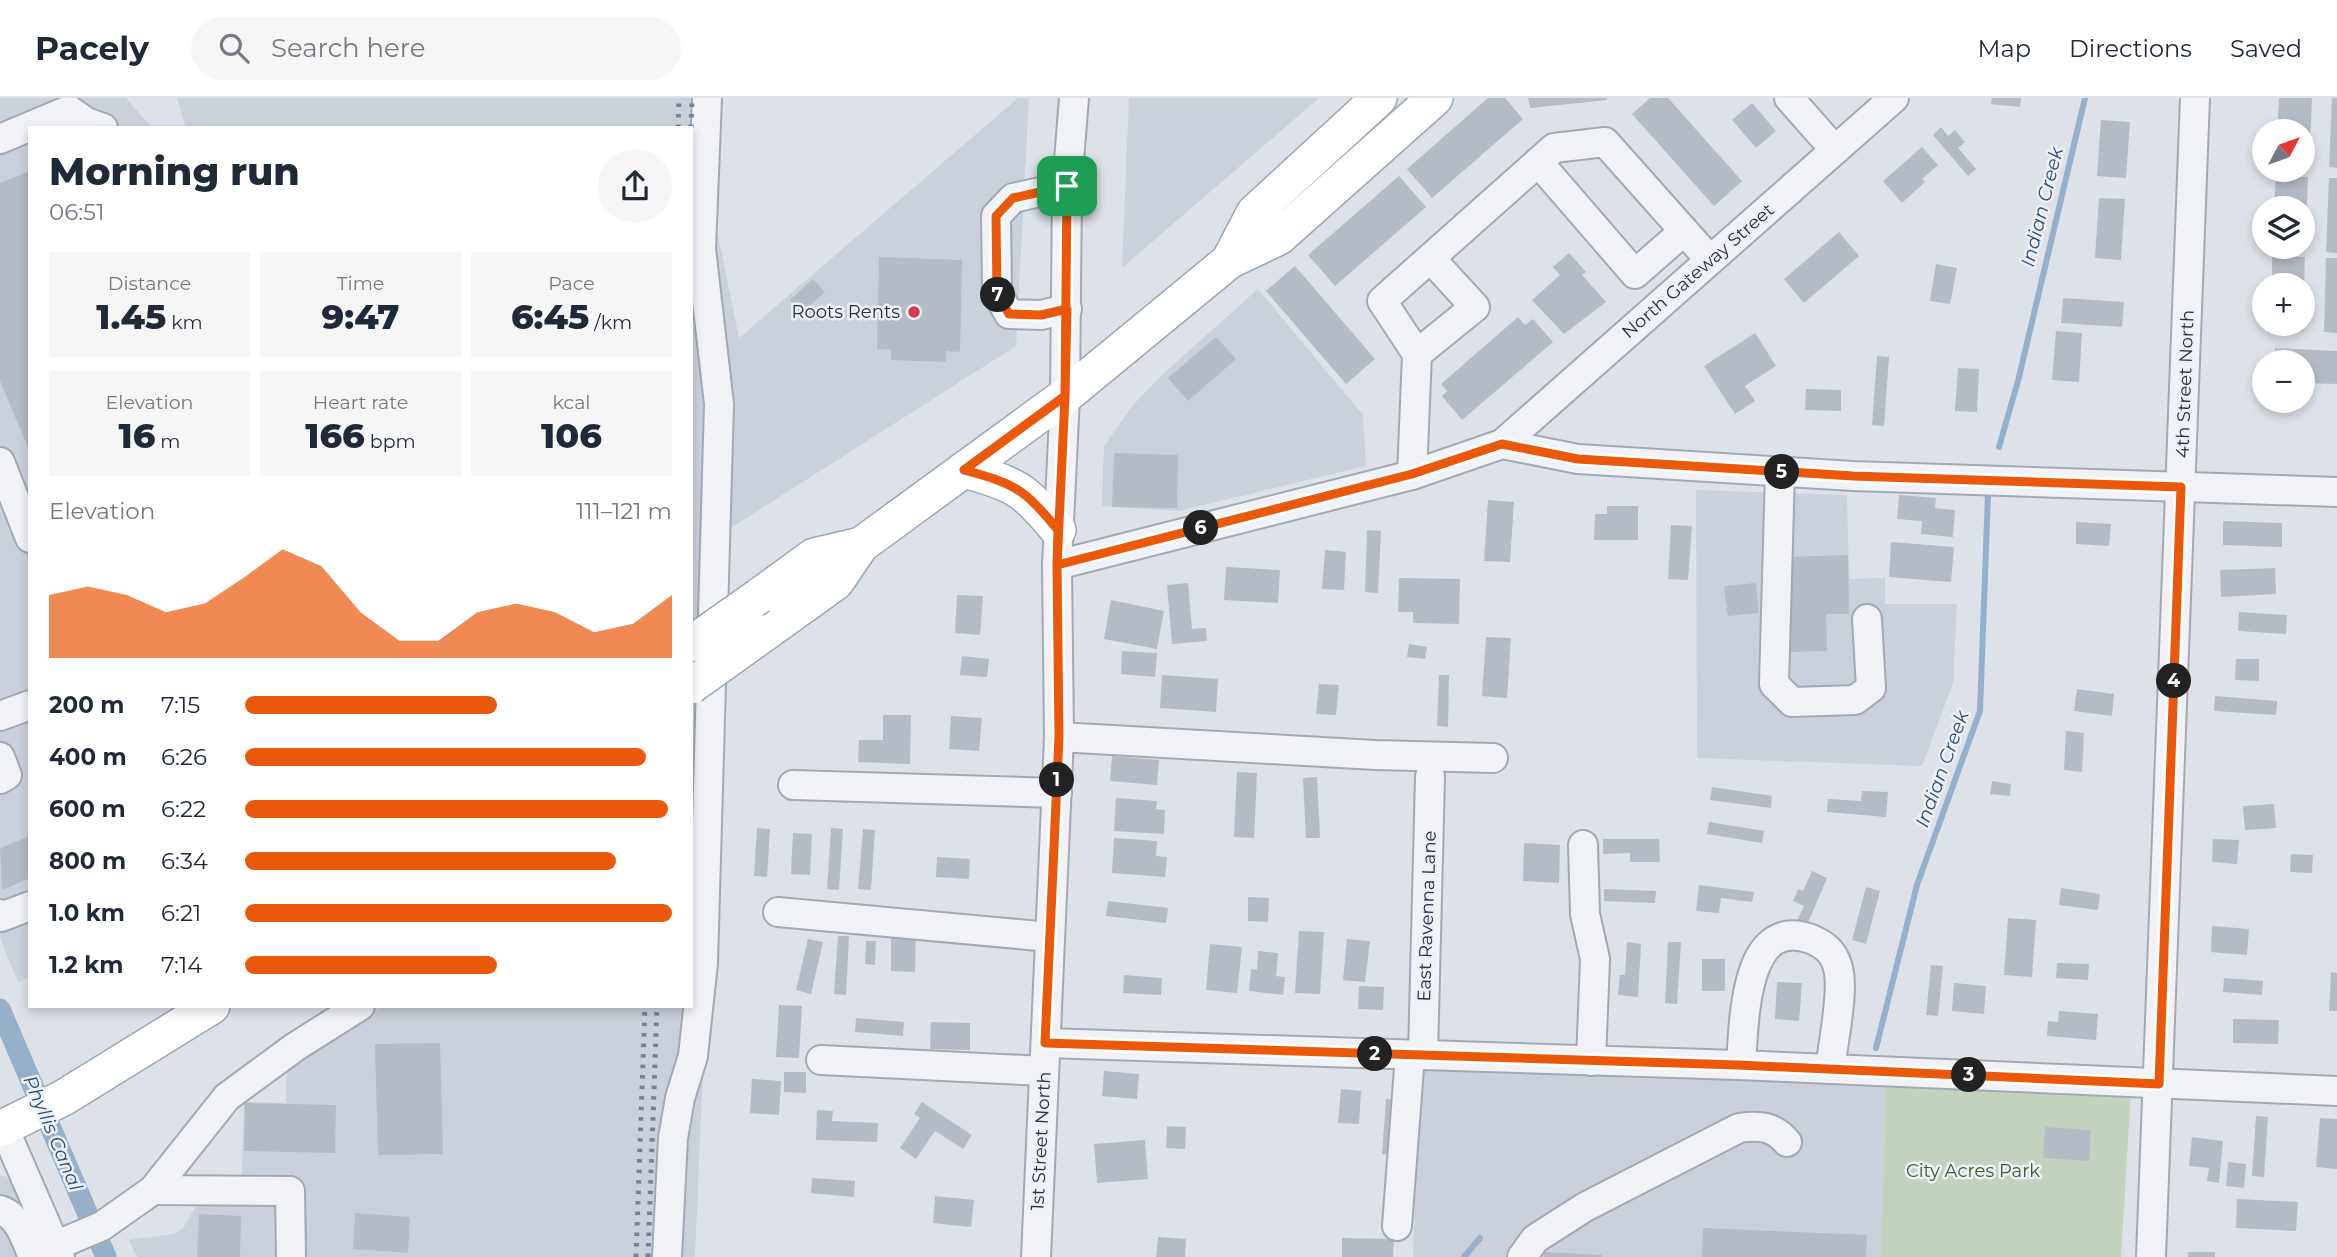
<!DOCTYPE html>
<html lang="en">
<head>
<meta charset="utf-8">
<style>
  :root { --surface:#fff; --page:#f6f6f7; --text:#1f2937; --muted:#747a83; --line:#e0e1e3; --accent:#ea580c }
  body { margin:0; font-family:Montserrat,sans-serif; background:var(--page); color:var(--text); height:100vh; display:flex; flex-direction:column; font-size:26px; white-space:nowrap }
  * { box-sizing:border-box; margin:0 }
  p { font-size:23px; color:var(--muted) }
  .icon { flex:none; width:38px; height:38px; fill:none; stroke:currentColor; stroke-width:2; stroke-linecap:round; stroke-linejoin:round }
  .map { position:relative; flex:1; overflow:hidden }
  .details { position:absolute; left:28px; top:28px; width:665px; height:882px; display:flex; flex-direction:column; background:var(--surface); border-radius:0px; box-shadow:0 4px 10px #0003 }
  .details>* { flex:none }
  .needle { width:46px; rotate:49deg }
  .buttons { position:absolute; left:2252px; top:21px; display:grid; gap:14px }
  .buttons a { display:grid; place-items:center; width:63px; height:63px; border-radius:50%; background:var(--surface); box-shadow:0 4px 10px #0003; font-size:35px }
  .pin { position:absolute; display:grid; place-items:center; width:60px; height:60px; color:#fff; margin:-30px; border-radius:14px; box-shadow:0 4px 10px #0006 }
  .km { position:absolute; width:35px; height:35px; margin:-18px; border-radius:50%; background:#222; color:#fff; font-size:19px; line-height:35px; text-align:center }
  .round { display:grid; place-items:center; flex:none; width:74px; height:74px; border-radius:37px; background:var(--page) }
  .summary { display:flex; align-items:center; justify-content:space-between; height:119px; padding:0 21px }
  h1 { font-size:38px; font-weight:800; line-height:52px }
  .figures { display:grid; grid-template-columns:repeat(3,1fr); gap:10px; height:119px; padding:7px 21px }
  .figures div { display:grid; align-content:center; border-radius:0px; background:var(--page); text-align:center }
  .figures b { font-size:35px; font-weight:800 }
  .figures small { font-size:19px; font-weight:400 }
  .figures p { font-size:19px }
  .chart { height:196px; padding:14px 21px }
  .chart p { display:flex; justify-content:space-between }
  .chart svg { width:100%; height:126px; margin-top:7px; fill:var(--accent); opacity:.7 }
  ul { padding:0 21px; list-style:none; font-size:23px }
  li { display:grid; grid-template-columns:112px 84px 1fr; align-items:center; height:52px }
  li i { height:18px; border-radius:9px; background:var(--accent) }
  header { display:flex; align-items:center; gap:42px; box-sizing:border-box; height:98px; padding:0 35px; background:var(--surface); border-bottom:2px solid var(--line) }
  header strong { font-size:33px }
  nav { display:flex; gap:38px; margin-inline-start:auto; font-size:24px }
  .search { width:490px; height:63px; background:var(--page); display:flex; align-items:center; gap:18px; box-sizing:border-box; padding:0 24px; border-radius:38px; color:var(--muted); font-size:26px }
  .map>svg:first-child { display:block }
  .built { fill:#cbd1da }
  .green { fill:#c3d2be }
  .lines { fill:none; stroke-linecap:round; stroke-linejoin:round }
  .stream { stroke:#97b0c9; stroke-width:6 }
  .canal { stroke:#97b0c9; stroke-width:21 }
  .building { fill:#b5bbc5 }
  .minor-casing { stroke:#a2a9b2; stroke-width:32 }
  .major-casing { stroke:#9ca6b4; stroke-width:38 }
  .minor { stroke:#f0f2f6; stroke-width:28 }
  .major { stroke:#fff; stroke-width:35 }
  .rail { stroke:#768192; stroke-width:5; stroke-dasharray:3.5 7; stroke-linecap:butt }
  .major-bridge-casing { stroke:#9ca6b4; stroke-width:38; stroke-linecap:butt }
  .major-bridge { stroke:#fff; stroke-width:35 }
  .route-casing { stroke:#fff; stroke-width:14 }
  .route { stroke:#ea580c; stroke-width:9 }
  .poi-dot { fill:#d23d55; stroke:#edf0f5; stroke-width:2.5 }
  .labels { text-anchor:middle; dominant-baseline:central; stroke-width:5; stroke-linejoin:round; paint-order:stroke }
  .street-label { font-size:18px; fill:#262f3f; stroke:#edf0f5 }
  .poi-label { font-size:18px; fill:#262f3f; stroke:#edf0f5; text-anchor:end }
  .park-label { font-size:18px; fill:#3b5b33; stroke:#edf0f5 }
  .water-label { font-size:19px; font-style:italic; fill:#2f4e74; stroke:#edf0f5 }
</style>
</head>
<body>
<header>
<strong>Pacely</strong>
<div class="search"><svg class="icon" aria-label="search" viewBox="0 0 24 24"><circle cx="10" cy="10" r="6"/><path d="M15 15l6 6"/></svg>Search here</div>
<nav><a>Map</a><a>Directions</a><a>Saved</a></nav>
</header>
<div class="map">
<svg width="2337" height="1159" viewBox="0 0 2337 1159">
  <rect width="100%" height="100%" fill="#dde2e8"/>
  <!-- built -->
  <g class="built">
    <path d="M0,0h126l26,30h-122v849l-12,5 -18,-44z"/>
    <path d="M177,0h540l-5,107 27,133 279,-240h11l-13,248 -290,185 -31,726h-558l-8,-17 45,-6 9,-6 15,-25 43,-2 3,-99 42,1 1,-37 95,-60h309v-878h-505z"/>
    <path d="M1129,0h190l-197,170z"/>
    <path d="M1258,191l105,126 3,51 -187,45 -77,-5 2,-60 29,-41 30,-31z"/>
    <path d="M1696,392l151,5 2,84 36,-1v26h72l-4,79 -31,83 -225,-8z"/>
    <path d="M1419,971l467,13 -5,175h-468z"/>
    <path d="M0,1077l9,3 10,11 29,68h-48z"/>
  </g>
  <!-- green -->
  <path class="green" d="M1886,984l245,8 -10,167h-240z"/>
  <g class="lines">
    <!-- stream -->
    <g class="stream">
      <path d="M1999,349l19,-66 67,-283"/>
      <path d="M1876,950l41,-163 63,-174 8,-217"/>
      <path d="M1464,1159l16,-19"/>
    </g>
    <!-- canal -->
    <path class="canal" d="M0,911l106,248"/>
  </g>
  <!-- building -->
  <g class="building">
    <path d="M1488,0h17l18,21 -91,79 -25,-29z"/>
    <path d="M1528,0h79v2l-77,8z"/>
    <path d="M1650,0h18l74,83 -28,25 -82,-92z"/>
    <path d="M1992,0h29l-1,9 -29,-3z"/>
    <path d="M2279,0h33l-3,69h-6v-36h-26z"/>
    <path d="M2332,0h5v70l-8,-1z"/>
    <path d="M1752,5l24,28 -20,17 -24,-28z"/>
    <path d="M2101,22l29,2 -4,56 -29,-2z"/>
    <path d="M1941,29l7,9 7,-6 10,12 -7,6 18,21 -8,7 -35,-41z"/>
    <path d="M1922,49l16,18 -16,14 3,3 -23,21 -19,-22z"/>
    <path d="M30,73v281l-30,-71v-198z"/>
    <path d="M1399,78l27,31 -91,79 -27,-31z"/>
    <path d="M2276,78l32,1 -3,75 -32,-1v-4h30v-39h-29z"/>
    <path d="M2329,80h8v75l-11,-1z"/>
    <path d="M2099,100l26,1 -4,61 -26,-2z"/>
    <path d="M1839,134l20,24 -55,47 -20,-24z"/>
    <path d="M1569,155l17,19 -4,3 24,27 -42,32 -32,-34 28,-25 -7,-8z"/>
    <path d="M2272,158l33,1 -1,28h-32z"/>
    <path d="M879,159l83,3 -2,92 -14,-1v11l-55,-2v-10l-14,-1z"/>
    <path d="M2326,160h11v75l-13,-1z"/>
    <path d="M1936,166l21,4 -7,36 -20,-3z"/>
    <path d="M1295,168l80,93 -29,25 -80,-93z"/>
    <path d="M813,181l12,13 -24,21 -11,-13z"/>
    <path d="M2063,200l61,4 -2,25 -61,-4z"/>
    <path d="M1518,219l7,8 8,-6 20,23 -91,78 -20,-24 5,-5 -6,-7z"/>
    <path d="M2270,226h33v7l-33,-1z"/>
    <path d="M2056,233l26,2 -3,49 -27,-2z"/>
    <path d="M1755,235l21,33 -31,20 10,15 -20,13 -31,-48z"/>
    <path d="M1216,239l20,22 -48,42 -20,-23z"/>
    <path d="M2275,250l62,3v33l-34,-1v-21h-28z"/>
    <path d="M1877,258l12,1 -5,69 -12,-1z"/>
    <path d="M1958,270l21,1 -2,43 -22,-1z"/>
    <path d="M1806,291l35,1v21l-36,-1z"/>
    <path d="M1114,355l64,2 -1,53 -65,-1z"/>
    <path d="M1899,397l37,3 -1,10 20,2 -2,27 -32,-3 1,-13 -25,-2z"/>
    <path d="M1488,402l26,2 -4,60 -26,-1z"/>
    <path d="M1607,408h31v34h-44l1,-26h12z"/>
    <path d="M2223,423l59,2v24l-59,-2z"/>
    <path d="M2076,424l35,2 -2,22 -33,-2z"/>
    <path d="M1671,427l21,1 -4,54 -20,-1z"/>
    <path d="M1367,432l14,1 -3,62 -13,-1z"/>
    <path d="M1891,444l63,5 -3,35 -62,-5z"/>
    <path d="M1325,452l21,2 -2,38 -22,-1z"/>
    <path d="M1848,457l1,59h-23l1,37 -39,1 -2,-95z"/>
    <path d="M1226,469l54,3 -2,33 -54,-3z"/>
    <path d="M2275,470l1,26 -55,3 -1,-27z"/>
    <path d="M1399,480l61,1 -1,45 -46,-1v-11h-15z"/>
    <path d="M1188,485l4,46 14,-1 1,13 -35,3 -5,-59z"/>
    <path d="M1756,485l3,30 -31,3 -4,-30z"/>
    <path d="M957,497l26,1 -3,39 -25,-2z"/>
    <path d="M1111,502l53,11 -7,38 -53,-10z"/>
    <path d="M2239,514l48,3 -1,19 -48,-3z"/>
    <path d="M1486,539l25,1 -4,60 -25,-2z"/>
    <path d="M1409,546l18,3 -2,12 -18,-2z"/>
    <path d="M1122,553l35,2 -2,24 -34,-3z"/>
    <path d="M962,558l27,3 -2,18 -27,-2z"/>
    <path d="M2236,561h23v22l-24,-1z"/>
    <path d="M1162,577l56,4 -2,33 -56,-4z"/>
    <path d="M1439,577h10l-1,52 -11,-1z"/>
    <path d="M1319,586l20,1 -3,30 -20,-1z"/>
    <path d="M2077,591l37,5 -2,22 -38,-5z"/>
    <path d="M2215,598l62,5 -1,14 -62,-4z"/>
    <path d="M883,617h28l-1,49 -52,-2 1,-22h24z"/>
    <path d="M951,618l31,2 -3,33 -30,-2z"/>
    <path d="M2066,633l18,2 -2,39 -18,-2z"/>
    <path d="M1112,658l47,4 -2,25 -47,-4z"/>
    <path d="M1237,674l20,1 -3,65 -20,-1z"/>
    <path d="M1317,679l3,61h-14l-3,-60z"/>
    <path d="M1992,683l19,3 -1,12 -20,-2z"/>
    <path d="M1712,689l60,9 -1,12 -61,-8z"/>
    <path d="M1862,693l26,1 -2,25 -59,-5 1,-13 33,2z"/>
    <path d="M1116,700l41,3 -1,8 9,1 -1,24 -50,-3z"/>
    <path d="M2274,706l2,24 -31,2 -2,-24z"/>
    <path d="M1709,724l55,9 -2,12 -55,-9z"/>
    <path d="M757,730l13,1 -3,48 -13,-1z"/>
    <path d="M831,730l12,1 -4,61 -12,-1z"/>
    <path d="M863,731l12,1 -4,60 -13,-1z"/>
    <path d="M793,735l19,1 -2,41 -19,-1z"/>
    <path d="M30,738v42l-28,12 -2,-42z"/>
    <path d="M1114,740l43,3 -1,15 11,1 -2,20 -53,-4z"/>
    <path d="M1603,741h56l1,23h-30v-9l-27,1z"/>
    <path d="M2213,741l26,1 -2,24 -25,-2z"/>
    <path d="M1524,745l36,2 -1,38 -36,-2z"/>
    <path d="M2291,756l22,1 -1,18 -22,-1z"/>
    <path d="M937,759l33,2 -1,20 -33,-2z"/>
    <path d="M1812,773l15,7 -20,47 -10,-4 7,-15 -11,-5 5,-12 5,2z"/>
    <path d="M1699,787l55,7 -2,10 -31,-4 -2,15 -23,-2z"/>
    <path d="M1866,789l14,4 -14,53 -14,-4z"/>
    <path d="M2061,790l39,6 -2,16 -39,-5z"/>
    <path d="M1604,791l52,2 -1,12 -51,-2z"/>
    <path d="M1248,799l21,1 -1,24 -20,-1z"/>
    <path d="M1108,803l60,7 -2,15 -60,-7z"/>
    <path d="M2008,820l28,2 -4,57 -28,-2z"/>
    <path d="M891,828l25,1 -1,45 -24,-1z"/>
    <path d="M2212,828l37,3 -2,26 -36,-3z"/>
    <path d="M1299,833l25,1 -4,62 -25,-1z"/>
    <path d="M838,838h11l-3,59 -12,-1z"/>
    <path d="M808,841l15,3 -12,52 -15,-4z"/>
    <path d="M1347,841l23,2 -5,41 -22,-2z"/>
    <path d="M866,843h10l-1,24 -10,-1z"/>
    <path d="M1627,844l14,2 -3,53 -20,-2 2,-20h5z"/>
    <path d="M1668,844h13l-4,62 -12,-1z"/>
    <path d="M1210,846l32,3 -5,46 -31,-3z"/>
    <path d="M1258,853l20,2 -2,23 9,1 -2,18 -34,-4 2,-22 6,1z"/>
    <rect x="1702" y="861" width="23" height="32"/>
    <path d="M2057,865l32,1 -1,16 -32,-2z"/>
    <path d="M1931,867l12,1 -5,50 -12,-1z"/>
    <path d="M2331,874l6,1v38h-8z"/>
    <path d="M1124,877l38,3 -1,17 -38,-2z"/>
    <path d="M2224,880l39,3 -1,14 -39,-3z"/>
    <path d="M1777,884l25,1 -3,38 -24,-2z"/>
    <path d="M1954,885l32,3 -2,28 -32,-3z"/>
    <path d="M1359,888l25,1 -1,23 -25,-1z"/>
    <path d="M779,907l23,1 -3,52 -23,-1z"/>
    <path d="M2059,913l39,3 -2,26 -49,-4 1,-15 10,1z"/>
    <path d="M856,920l48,4 -1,14 -48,-4z"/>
    <path d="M2233,921l46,1 -1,24 -45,-1z"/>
    <path d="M931,924l39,1v27l-40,-1z"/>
    <path d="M440,945l3,111 -65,1 -3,-111z"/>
    <path d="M1104,973l35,3 -2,25 -35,-3z"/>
    <path d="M784,974h22v21l-22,-1z"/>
    <path d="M752,981l29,2 -2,34 -29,-2z"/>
    <path d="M1341,991l20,2 -2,33 -21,-1z"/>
    <path d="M1386,1001l14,1 -3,55 -15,-1z"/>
    <path d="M922,1004l50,33 -9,14 -28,-18 -19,28 -16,-11 20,-30 -6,-4z"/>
    <path d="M245,1005l91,2 -1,48 -91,-2z"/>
    <path d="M817,1012l16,1 -1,10 46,2 -1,19 -61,-2z"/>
    <path d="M2256,1018l12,1 -4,60 -12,-1z"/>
    <path d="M2320,1020l17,1v50l-21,-2z"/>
    <path d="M1167,1028l19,1 -1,22 -19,-1z"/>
    <path d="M2045,1029l46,3 -2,31 -46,-3z"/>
    <path d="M2192,1039l31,4 -4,42 -12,-2 2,-13 -20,-2z"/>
    <path d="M1145,1042l3,39 -51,4 -3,-39z"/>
    <path d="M2228,1064l18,2 -2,24 -18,-2z"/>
    <path d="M812,1080l43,3 -1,16 -43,-4z"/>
    <path d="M935,1098l39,4 -3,27 -38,-4z"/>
    <path d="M2237,1101l61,3 -2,29 -60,-3z"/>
    <path d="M355,1115l55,4 -2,36 -55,-4z"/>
    <path d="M199,1116l42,2 -1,41h-43z"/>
    <path d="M1703,1130l164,7 -1,22h-164z"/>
    <path d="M1158,1139l28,2 -1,18h-29z"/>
    <path d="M1342,1140l52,1 -1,18h-51z"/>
    <path d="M1544,1154l58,3v2h-58z"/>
    <rect x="2188" y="1154" width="27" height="5"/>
  </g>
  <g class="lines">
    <defs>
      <g id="minor">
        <path d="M1789,0l46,52"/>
        <path d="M0,41l69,-29 17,12 17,6"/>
        <path d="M1539,65l96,111 49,-43"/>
        <path d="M1067,88l-54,12 -17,18 1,77 12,21 32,1 26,-6"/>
        <path d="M1417,256l58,-47 -44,-48"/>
        <path d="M1502,346l392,-346"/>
        <path d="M0,364l30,76"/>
        <path d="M1780,374l-6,212 18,18 63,-2 16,-12 -4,-69"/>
        <path d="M1412,377l5,-121 -35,-53 172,-153 51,-6 105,118"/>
        <path d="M1057,467l355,-90 90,-31 76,15 275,17 484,16"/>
        <path d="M0,618l30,-11"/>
        <path d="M1059,639l316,18 118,3"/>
        <path d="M0,659l7,18 -7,4"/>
        <path d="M793,687l264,8"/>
        <path d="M1583,747l2,69 10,45 -4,102"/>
        <path d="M778,814l272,25"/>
        <path d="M0,816l1,3 29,-11"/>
        <path d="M1046,945l692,22 599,26"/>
        <path d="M1423,957l7,-278"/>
        <path d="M821,962l223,11"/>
        <path d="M1741,967c3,-40 2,-151 70,-126 17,7 25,16 28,34 4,22 -6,72 -9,96"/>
        <path d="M4,1030l56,129"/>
        <path d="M153,1092l137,1 1,66"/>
        <path d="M0,1112c19,5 26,31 33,47"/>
        <path d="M1397,1128l13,-171"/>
        <path d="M55,1148l47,-20 51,-36 74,-93 68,-50 65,-41"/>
        <path d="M667,1159l6,-119 7,-40 13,-42 10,-93 16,-559 -18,-155 6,-151"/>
        <path d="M1036,1159l23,-520 -2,-172 8,-169 2,-210 7,-88"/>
        <path d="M1522,1159l13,-18 50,-32 154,-79c20,-3 35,-2 48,14"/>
        <path d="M2151,1159l44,-1159"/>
      </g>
      <g id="major">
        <path d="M1229,163l25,-48 125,-115"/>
        <path d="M964,372c52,14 60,19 94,60"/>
        <path d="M759,498l55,-40 47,-11"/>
        <path d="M765,535l71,-51 25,-37 204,-149 164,-135 50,-24 156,-139"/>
        <path d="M0,1031l63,-31 149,-92"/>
      </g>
    </defs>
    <!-- minor casing -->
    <use href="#minor" class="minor-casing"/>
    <!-- major casing -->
    <use href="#major" class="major-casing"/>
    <!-- minor -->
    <use href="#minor" class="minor"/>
    <!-- major -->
    <use href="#major" class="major"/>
    <!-- rail -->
    <g class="rail">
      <path d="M678,30l1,-30"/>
      <path d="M691,30l1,-30"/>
      <path d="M636,1159l9,-251"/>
      <path d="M648,1159l9,-251"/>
    </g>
    <defs>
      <g id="major-bridge">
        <path d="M691,546l68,-48"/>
        <path d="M691,588l74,-53"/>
      </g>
    </defs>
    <!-- major-bridge casing -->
    <use href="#major-bridge" class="major-bridge-casing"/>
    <!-- major-bridge -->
    <use href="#major-bridge" class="major-bridge"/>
  </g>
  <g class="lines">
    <defs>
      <path id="route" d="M1067,88l-2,210 -8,169 2,172 -14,306 693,22 421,19 22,-597 -328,-11 -275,-17 -76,-15 -90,30 -355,91 1,-35c-34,-41 -42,-46 -94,-60l101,-74 2,-87 -26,6 -32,-1 -12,-21 -1,-77 17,-18 54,-12"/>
    </defs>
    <!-- route casing -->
    <use href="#route" class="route-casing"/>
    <!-- route -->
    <use href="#route" class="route"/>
  </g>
  <!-- markers -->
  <circle class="poi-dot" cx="914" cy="214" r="7"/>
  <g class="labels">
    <!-- street labels -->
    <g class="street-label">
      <text transform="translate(1698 173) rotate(-41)">North Gateway Street</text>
      <text transform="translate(2185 286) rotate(-88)">4th Street North</text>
      <text transform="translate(1427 818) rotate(-88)">East Ravenna Lane</text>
      <text transform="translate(1041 1043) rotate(-87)">1st Street North</text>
    </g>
    <!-- poi labels -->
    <g class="poi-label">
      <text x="900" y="214">Roots Rents</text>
    </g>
    <!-- park labels -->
    <g class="park-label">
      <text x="1973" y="1073">City Acres Park</text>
    </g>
    <!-- water labels -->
    <g class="water-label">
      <text transform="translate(2042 109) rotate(-76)">Indian Creek</text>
      <text transform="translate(1942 671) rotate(-70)">Indian Creek</text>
      <text transform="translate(53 1035) rotate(67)">Phyllis Canal</text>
    </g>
  </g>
</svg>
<div class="buttons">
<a><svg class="needle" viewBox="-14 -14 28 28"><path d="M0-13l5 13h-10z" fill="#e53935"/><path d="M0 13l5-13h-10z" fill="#747a83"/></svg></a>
<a><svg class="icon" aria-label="layers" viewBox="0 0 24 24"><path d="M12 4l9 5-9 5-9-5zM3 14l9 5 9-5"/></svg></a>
<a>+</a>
<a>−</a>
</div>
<div class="pin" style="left:1067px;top:88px;background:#1e9e55"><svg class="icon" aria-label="arrive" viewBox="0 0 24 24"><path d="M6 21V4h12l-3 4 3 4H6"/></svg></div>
<b class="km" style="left:1057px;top:682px">1</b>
<b class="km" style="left:1375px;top:956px">2</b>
<b class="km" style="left:1969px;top:977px">3</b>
<b class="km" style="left:2174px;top:583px">4</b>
<b class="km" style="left:1782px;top:374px">5</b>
<b class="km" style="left:1201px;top:430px">6</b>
<b class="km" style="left:998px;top:197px">7</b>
<section class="details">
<div class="summary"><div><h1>Morning run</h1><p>06:51</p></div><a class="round"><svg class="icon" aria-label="share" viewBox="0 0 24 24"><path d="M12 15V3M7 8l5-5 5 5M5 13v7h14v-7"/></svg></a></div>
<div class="figures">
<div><p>Distance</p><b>1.45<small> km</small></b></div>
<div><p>Time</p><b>9:47</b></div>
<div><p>Pace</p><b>6:45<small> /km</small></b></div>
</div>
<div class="figures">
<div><p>Elevation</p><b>16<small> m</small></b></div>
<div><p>Heart rate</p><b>166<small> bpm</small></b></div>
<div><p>kcal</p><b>106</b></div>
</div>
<div class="chart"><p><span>Elevation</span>111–121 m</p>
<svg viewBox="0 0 160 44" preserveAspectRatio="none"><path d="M0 44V22L10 19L20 22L30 28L40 25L50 16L60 6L70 12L80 28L90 38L100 38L110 28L120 25L130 28L140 35L150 32L160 22V44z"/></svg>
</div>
<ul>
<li><b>200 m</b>7:15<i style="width:59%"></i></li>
<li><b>400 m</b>6:26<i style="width:94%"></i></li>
<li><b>600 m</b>6:22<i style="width:99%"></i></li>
<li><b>800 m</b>6:34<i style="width:87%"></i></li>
<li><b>1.0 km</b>6:21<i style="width:100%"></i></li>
<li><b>1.2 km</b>7:14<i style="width:59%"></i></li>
</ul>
</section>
</div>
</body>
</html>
